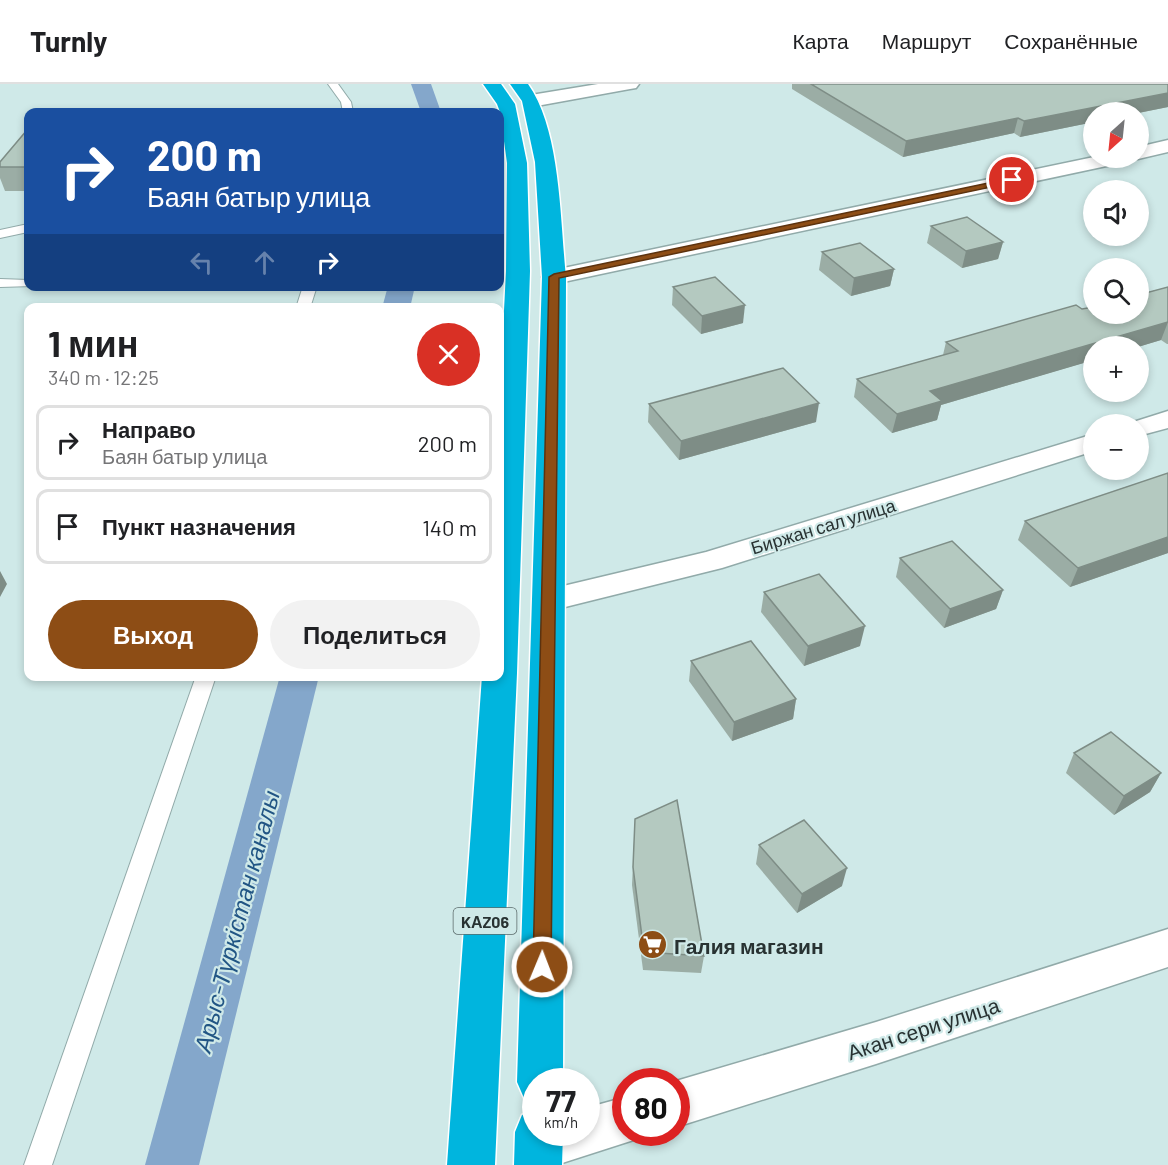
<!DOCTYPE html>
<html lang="ru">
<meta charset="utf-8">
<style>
body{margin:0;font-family:Barlow,sans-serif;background:#f2f2f2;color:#202124;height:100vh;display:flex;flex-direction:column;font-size:22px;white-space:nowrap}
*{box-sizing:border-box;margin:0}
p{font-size:20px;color:#757577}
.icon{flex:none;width:33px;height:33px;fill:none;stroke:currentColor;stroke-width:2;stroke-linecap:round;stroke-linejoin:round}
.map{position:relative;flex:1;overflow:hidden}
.drawer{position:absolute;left:24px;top:219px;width:480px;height:378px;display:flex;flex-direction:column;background:#fff;border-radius:12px;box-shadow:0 3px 9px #0003}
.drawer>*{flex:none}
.top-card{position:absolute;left:24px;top:24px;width:480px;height:183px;border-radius:12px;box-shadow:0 3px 9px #0003;background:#1a4fa0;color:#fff;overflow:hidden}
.needle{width:39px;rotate:207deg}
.tools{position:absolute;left:1083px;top:18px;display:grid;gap:12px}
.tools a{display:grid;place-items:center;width:66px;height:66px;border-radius:50%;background:#fff;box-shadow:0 3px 9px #0003;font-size:30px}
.speed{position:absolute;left:522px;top:984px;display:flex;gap:12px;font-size:30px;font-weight:700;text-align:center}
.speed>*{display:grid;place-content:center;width:78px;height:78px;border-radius:50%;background:#fff;box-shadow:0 3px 9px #0003;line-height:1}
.speed small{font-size:15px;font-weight:400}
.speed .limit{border:9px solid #d22;background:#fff;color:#111}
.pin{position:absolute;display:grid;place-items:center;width:51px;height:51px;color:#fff;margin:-26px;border:3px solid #fff;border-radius:50%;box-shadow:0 2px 6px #0007}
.me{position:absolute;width:66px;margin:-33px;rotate:1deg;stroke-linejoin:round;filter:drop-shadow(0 0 4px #0008)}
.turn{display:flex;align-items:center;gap:21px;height:126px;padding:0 24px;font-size:27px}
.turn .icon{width:78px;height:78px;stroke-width:2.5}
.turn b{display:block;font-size:42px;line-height:51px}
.lanes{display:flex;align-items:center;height:57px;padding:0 24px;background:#0003;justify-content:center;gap:30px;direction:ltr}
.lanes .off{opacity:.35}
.round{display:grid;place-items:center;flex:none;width:63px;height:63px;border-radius:32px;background:#f2f2f2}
.summary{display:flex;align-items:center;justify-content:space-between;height:102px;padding:0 24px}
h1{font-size:36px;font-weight:700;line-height:45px}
.cta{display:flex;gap:12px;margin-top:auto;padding:12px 24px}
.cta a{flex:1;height:69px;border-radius:36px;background:#8d4d15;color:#fff;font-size:24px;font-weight:700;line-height:69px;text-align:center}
.cta a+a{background:#f2f2f2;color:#202124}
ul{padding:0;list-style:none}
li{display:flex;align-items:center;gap:18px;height:75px;margin:0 12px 9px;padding:0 12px;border:3px solid #e0e0e0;border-radius:12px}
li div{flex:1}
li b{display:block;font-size:22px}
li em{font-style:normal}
header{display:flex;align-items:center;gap:36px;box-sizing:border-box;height:84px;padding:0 30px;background:#fff;border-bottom:2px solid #e0e0e0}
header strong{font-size:28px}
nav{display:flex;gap:33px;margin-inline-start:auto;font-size:21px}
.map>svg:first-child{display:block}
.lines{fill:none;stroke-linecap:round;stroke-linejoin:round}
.canal{fill:#84a7cb;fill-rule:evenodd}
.lane-casing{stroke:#91aaa9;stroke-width:2}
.street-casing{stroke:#91aaa9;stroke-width:3}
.highway-casing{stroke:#fff;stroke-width:3}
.lane{fill:#fff;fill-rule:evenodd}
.street{fill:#fff;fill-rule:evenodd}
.highway{fill:#00b5de;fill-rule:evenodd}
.wall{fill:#9bada5}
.shaded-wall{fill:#7e8d86}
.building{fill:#b4c9c0;stroke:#7e8d86;stroke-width:1.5}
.route{fill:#8d4d15;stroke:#5c320e;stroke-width:1.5}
.labels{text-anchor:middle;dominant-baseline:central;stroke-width:4.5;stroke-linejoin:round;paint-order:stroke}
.shield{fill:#cfe9e8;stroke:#5a6969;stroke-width:1.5}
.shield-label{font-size:16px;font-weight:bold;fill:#283232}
.street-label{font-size:18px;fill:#283232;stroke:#cfe9e8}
.near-poi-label{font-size:21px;font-weight:bold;fill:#283232;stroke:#cfe9e8;text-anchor:start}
.near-street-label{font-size:21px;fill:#283232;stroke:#cfe9e8}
.near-water-label{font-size:24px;font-style:italic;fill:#215584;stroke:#cfe9e8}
</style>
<header>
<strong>Turnly</strong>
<nav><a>Карта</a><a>Маршрут</a><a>Сохранённые</a></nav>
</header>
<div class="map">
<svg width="1168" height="1081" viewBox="0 0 1168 1081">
<rect width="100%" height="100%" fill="#cfe9e8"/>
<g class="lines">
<g class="canal">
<polygon points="411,0 431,0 441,28 421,28"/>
<polygon points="388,202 415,202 410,224 382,224"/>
<polygon points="280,592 319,592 199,1081 145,1081"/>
</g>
<defs>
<g id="lane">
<polygon points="328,0 338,0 351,18 353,28 343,28 341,18"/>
<polygon points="28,140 28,148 0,154 0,146"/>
<polygon points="0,195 28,196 28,202 33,202 0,203"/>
<polygon points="303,202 317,202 310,224 296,224"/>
<polygon points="196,592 216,592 52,1081 24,1081"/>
</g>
<g id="street">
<polygon points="598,0 639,0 636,4 630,5 531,23 524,21 522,17 524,13 531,11"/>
<polygon points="1168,56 1168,68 1138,75 1132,74 1138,74 1138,63"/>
<polygon points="1094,73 1126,74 1123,78 1116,80 554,200 546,198 542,193 546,188 554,186"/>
<polygon points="1168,327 1168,344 1138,352 1138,340 1127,340"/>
<polygon points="1094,350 1094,367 722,484 549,527 538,524 533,516 538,508 706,468"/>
<polygon points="1168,845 1168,883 876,980 676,1043 676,997 876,938"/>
<polygon points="626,1013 626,1048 644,1048 643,1053 556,1081 522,1080 515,1063 522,1046 536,1041 536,1048 586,1048 586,1024"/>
</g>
<g id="highway">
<polygon points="483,0 501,0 515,20 527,79 530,187 517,589 495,1081 447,1081 482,592 500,592 500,305 506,187 507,79 500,28 497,20"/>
<path d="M510,0H528C561,46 560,137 566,193L563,998H536V1019L524,1014L517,998L542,193L535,78L522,17Z"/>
<polygon points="536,1026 536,1048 563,1048 562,1081 514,1081 515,1048 522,1031"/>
</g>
</defs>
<use href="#lane" class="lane-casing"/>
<use href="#street" class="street-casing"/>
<use href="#highway" class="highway-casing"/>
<use href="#lane" class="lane"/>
<use href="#street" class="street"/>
<use href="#highway" class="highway"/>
</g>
<g class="wall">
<polygon points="792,0 1168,0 1168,23 1020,53 1014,49 903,73 792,5"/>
<polygon points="28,46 28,107 5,107 0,94 0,78"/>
<polygon points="931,142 1003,158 998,175 962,184 927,159"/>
<polygon points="822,168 894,185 890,202 851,212 819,186"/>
<polygon points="673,203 743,239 701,250 672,221"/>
<polygon points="1168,203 1168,260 1167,260 1161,256 941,321 937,336 892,349 854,313 857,295 943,271 946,258 1082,225"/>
<polygon points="649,320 816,338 679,376 648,338"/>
<polygon points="1168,389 1168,469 1070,503 1018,456 1025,437"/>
<polygon points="900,474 1003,506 996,525 944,544 896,493"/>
<polygon points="764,508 860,562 804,582 761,528"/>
<polygon points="691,577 796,615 793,635 732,657 689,597"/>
<polygon points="1074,669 1161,689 1150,708 1114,731 1066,689"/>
<polygon points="635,735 704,872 701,889 643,886 632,801"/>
<polygon points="759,761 842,802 797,829 756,780"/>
</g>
<g class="shaded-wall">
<polygon points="1168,9 1168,23 1138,29 1094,28 1094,38 1020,53 1024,37"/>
<polygon points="1018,34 1014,49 903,73 906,57"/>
<polygon points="1003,158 998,175 962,184 966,167"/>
<polygon points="894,185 890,202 851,212 854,194"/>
<polygon points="745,221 743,239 701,250 702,232"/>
<polygon points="1168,238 1161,256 1138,263 1094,262 1094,276 941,321 937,336 892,349 897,330 930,307"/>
<polygon points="819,319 816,338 679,376 681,357"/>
<polygon points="1168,453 1168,469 1070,503 1078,484"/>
<polygon points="0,487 7,500 0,513"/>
<polygon points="1003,506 996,525 944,544 950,525"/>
<polygon points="865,542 860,562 804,582 808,562"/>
<polygon points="796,615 793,635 732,657 734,638"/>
<polygon points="1161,689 1150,708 1114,731 1124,712"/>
<polygon points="847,784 842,802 797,829 802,810"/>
</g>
<g class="building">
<polygon points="811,0 1168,0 1168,9 1024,37 1018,34 906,57"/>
<polygon points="27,46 28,46 28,83 0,83 0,78"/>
<polygon points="967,133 1003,158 966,167 931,142"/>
<polygon points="860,159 894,185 854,194 822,168"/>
<polygon points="715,193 745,221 702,232 673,203"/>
<polygon points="1168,203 1168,238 930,307 942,317 897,330 857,295 958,267 946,258 1076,221 1082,225 1094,223 1094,230 1138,230 1138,211"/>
<polygon points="783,284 819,319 681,357 649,320"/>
<polygon points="1168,389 1168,453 1078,484 1025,437"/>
<polygon points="952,457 1003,506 950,525 900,474"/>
<polygon points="819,490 865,542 808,562 764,508"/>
<polygon points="751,557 796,615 734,638 691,577"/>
<polygon points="1111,648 1161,689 1124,712 1074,669"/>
<polygon points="677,716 704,872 644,868 633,783 635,735"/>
<polygon points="804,736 847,784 802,810 759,761"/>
</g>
<polygon class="route" points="1012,94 1015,95 1015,98 559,194 551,883 548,889 542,891 536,889 533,883 549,193 554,190"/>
<defs>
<symbol id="supermarket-disc" viewBox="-11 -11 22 22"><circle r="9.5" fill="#8d4d15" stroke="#cfe9e8"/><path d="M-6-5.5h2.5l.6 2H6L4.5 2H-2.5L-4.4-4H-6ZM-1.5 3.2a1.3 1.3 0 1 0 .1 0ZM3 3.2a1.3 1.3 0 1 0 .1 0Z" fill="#fff"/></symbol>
</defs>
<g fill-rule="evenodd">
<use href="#supermarket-disc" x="636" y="844" width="33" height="33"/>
</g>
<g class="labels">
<rect class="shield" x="453.5" y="824" width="63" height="26" rx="4.5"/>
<g class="shield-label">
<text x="485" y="837">KАZ06</text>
</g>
<g class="street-label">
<text transform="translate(823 442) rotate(-17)">Биржан сал улица</text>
</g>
<g class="near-poi-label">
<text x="674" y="861">Галия магазин</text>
</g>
<g class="near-street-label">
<text transform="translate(923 944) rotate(-18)">Акан сери улица</text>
</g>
<g class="near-water-label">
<text transform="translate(236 837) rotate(-75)">Арыс-Түркістан каналы</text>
</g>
</g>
</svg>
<div class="tools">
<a><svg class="needle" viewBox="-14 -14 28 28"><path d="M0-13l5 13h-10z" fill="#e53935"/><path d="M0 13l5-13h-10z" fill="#757577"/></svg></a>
<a><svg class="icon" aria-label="sound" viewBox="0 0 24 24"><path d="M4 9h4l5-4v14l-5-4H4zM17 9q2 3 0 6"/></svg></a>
<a><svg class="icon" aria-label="search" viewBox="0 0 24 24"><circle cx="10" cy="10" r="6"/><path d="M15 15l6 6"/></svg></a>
<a>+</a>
<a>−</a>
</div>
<div class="speed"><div>77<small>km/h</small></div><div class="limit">80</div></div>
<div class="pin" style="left:1012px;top:96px;background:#d93025"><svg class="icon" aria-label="arrive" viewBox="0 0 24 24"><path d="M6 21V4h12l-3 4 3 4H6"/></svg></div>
<svg class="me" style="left:542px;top:883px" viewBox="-20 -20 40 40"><circle r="17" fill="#8d4d15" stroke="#fff" stroke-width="3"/><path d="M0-11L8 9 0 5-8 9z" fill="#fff"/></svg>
<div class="top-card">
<div class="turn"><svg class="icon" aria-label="right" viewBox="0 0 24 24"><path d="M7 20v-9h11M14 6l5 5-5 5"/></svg><div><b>200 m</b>Баян батыр улица</div></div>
<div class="lanes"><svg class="icon off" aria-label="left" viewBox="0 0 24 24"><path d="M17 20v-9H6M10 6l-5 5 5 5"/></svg><svg class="icon off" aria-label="ahead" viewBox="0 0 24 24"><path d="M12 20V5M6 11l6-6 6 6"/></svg><svg class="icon" aria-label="right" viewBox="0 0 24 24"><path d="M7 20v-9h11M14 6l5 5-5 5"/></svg></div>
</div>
<section class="drawer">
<div class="summary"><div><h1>1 мин</h1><p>340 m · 12:25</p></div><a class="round" style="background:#d93025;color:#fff"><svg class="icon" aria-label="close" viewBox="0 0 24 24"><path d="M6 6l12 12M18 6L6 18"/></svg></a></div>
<ul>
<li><svg class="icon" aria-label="right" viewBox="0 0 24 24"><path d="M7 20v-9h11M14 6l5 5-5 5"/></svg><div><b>Направо</b><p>Баян батыр улица</p></div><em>200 m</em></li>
<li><svg class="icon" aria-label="arrive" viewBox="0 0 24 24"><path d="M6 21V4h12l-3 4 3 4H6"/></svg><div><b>Пункт назначения</b></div><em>140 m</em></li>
</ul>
<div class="cta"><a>Выход</a><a>Поделиться</a></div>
</section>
</div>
